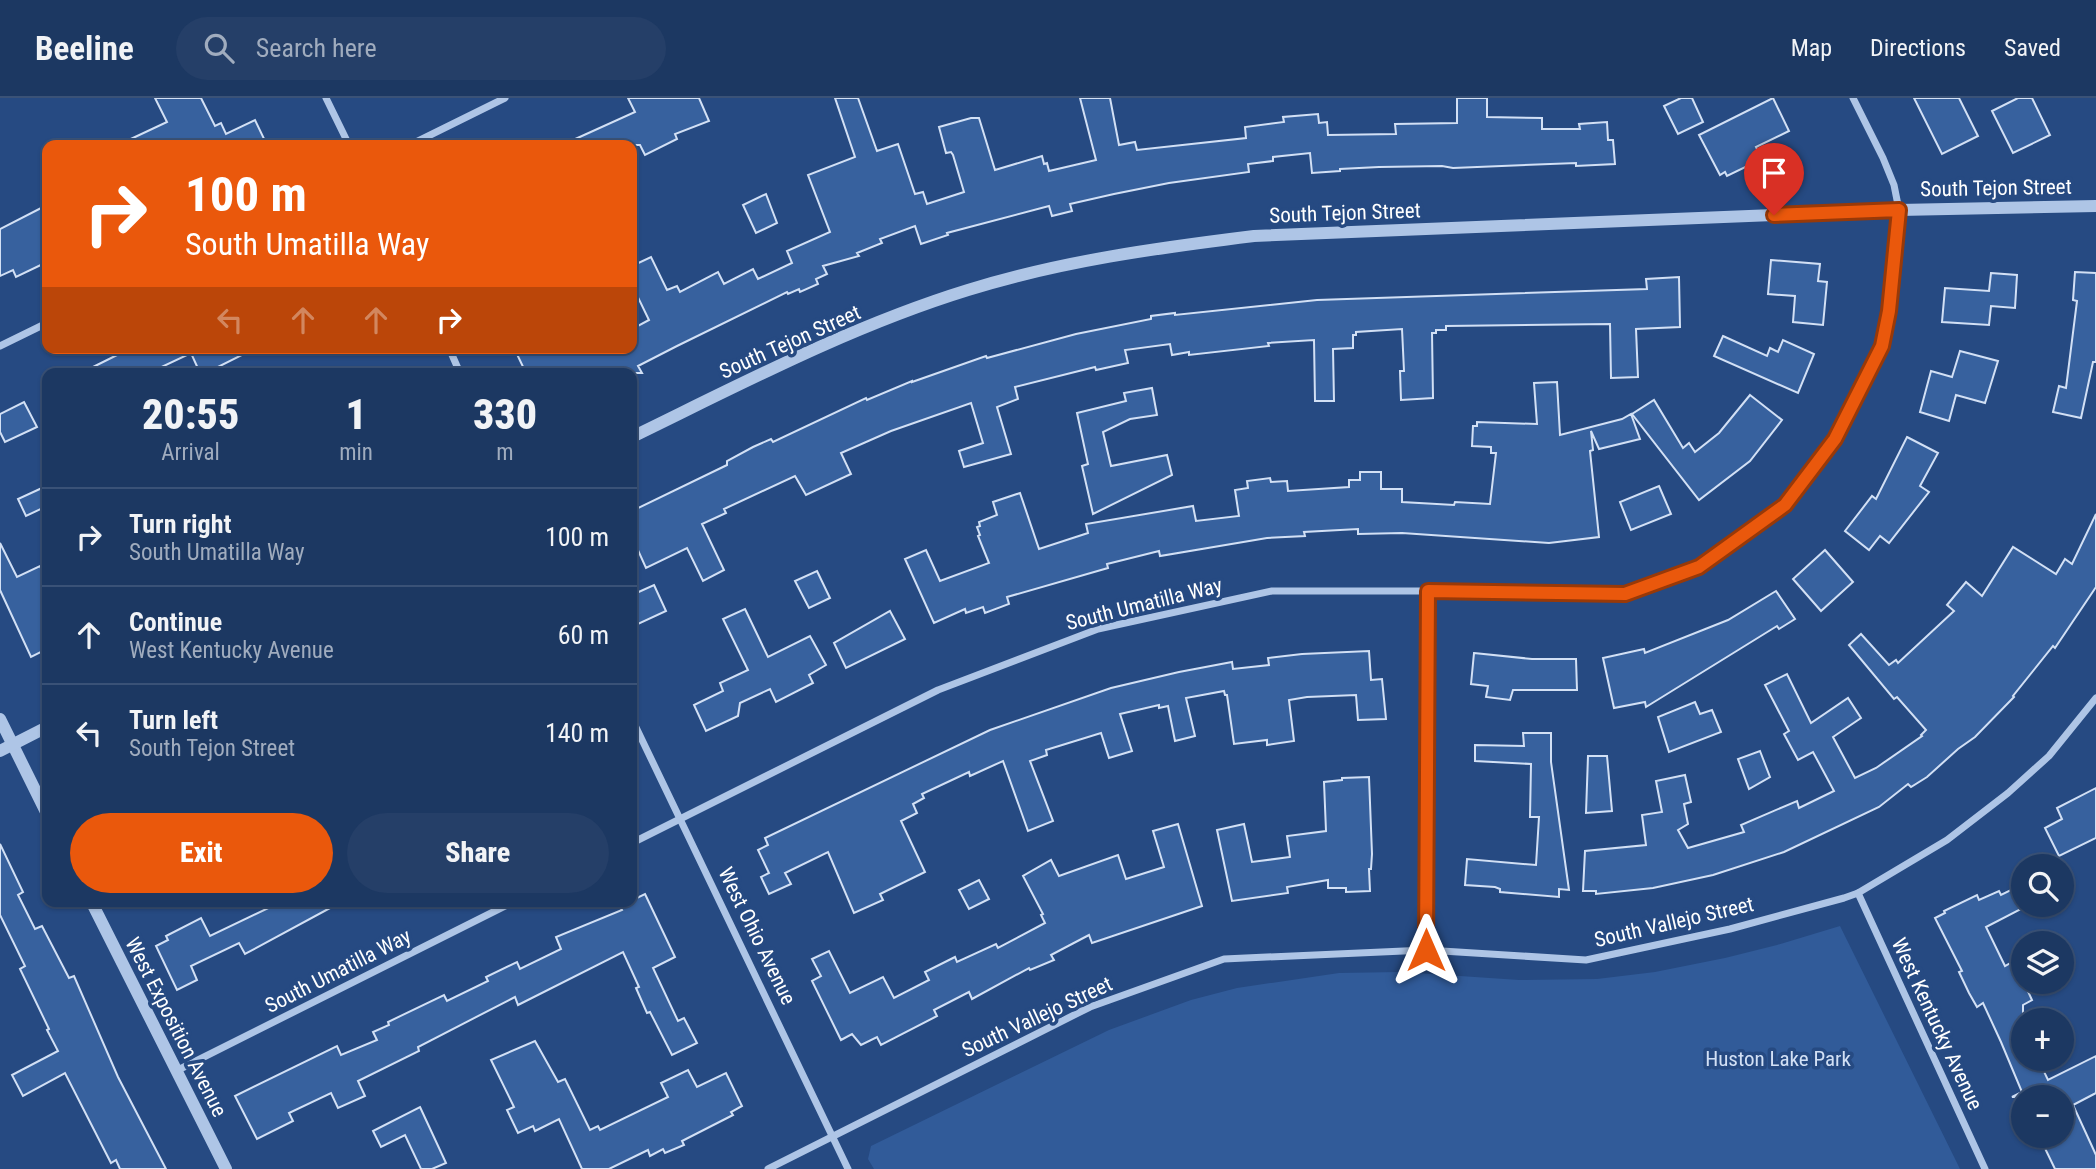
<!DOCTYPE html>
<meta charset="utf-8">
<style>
body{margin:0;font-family:"Roboto Condensed",sans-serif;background:#253f68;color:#f1f3f6;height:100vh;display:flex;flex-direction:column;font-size:26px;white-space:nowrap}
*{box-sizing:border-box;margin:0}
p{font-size:23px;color:#a0acbe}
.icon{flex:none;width:38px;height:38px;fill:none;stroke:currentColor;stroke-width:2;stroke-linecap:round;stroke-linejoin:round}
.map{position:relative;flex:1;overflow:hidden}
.details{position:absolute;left:42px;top:270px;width:595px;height:539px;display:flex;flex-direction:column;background:#1c3862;border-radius:14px;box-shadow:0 2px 5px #0004,0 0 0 2px #3a5277}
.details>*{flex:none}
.top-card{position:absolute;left:42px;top:42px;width:595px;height:214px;border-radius:14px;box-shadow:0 2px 5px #0004,0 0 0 2px #3a5277;background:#ea580c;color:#fff;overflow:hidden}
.buttons{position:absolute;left:2011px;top:756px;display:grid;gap:14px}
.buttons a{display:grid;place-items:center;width:63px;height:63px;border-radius:50%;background:#1c3862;box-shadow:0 2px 5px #0004,0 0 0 2px #3a5277;font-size:35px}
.pin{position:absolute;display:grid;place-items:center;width:60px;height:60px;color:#fff;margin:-72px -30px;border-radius:50% 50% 50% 0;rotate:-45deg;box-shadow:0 0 7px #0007}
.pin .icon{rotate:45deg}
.me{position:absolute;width:77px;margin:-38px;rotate:0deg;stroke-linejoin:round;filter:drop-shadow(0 0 5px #0008)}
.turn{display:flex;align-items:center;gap:24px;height:147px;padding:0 28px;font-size:32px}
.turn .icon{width:91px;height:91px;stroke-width:2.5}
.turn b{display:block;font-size:49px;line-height:60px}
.lanes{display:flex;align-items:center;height:66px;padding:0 28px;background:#0003;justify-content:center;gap:35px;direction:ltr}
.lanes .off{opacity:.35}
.eta{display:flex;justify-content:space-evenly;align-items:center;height:119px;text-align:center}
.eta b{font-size:42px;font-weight:800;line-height:49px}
.button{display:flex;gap:14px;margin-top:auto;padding:14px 28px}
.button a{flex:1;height:80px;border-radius:42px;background:#ea580c;color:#fff;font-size:28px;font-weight:800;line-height:80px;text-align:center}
.button a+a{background:#253f68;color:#f1f3f6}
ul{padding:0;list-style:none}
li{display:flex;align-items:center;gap:21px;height:98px;padding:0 28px;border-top:2px solid #3a5277}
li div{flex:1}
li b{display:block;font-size:26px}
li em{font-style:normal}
header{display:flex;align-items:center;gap:42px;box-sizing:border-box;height:98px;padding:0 35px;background:#1c3862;border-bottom:2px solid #3a5277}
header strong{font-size:33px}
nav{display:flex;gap:38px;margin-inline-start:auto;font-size:24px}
.search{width:490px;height:63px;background:#253f68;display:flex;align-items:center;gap:18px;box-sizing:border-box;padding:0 24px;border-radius:38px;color:#a0acbe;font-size:26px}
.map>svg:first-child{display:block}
.green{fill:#315b99}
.building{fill:#37619e;stroke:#d2e0f5;stroke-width:2}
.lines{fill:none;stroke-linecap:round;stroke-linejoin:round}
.minor{stroke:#aec5e6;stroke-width:7}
.tertiary{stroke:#aec5e6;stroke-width:12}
.route-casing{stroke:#983908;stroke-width:18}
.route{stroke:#ea580c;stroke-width:12}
.labels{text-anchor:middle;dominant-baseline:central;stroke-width:7;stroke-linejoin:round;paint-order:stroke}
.street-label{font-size:21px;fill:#fff;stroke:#264a82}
.park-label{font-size:21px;fill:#d2e0f5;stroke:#264a82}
</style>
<header>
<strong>Beeline</strong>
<div class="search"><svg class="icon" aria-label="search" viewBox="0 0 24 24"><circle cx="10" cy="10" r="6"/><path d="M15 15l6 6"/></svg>Search here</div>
<nav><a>Map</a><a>Directions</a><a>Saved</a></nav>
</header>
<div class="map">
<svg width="2096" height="1071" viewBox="0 0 2096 1071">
<rect width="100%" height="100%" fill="#264a82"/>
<polygon class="green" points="1840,828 1960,1071 874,1071 868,1061 871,1048 1109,932 1191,902 1237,890 1339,875 1401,874 1519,882 1597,881 1655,874 1725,860 1777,847"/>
<g class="building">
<polygon points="155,0 201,0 215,28 221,25 226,36 255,22 267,47 118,47 167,24"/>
<polygon points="628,0 699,0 709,23 675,36 677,41 645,57 640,47 562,47 635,14"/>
<polygon points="835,0 858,0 877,53 898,46 915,96 923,94 927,106 964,94 953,57 951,54 946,55 939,29 971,20 979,20 995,72 1042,58 1044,66 1047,65 1049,73 1096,62 1080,0 1110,0 1119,47 1135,44 1137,52 1246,40 1245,29 1284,24 1283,19 1318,16 1319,25 1327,24 1328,37 1396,36 1395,26 1457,25 1457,0 1487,0 1487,19 1542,20 1542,31 1580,31 1579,26 1607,24 1608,42 1613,42 1615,66 1576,68 1576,65 1453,70 1442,68 1379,69 1340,71 1340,73 1312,75 1310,55 1273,59 1273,63 1248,66 1249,74 1169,85 1114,96 1070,106 1072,113 1052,118 1049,108 947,135 948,137 921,146 915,128 880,141 882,145 857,155 859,158 823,168 827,176 816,181 818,186 800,194 799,191 788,196 787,194 677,248 638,268 642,275 526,275 514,250 632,250 632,231 649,222 632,187 632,168 651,159 667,192 677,188 680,194 718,174 724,186 753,171 758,181 792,165 787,153 830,134 808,77 855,59"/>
<polygon points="1681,0 1692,0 1703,24 1678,36 1664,8"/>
<polygon points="1773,0 1789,33 1756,49 1762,61 1727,78 1725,74 1720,77 1699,37"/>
<polygon points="1914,0 1959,0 1978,38 1942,56"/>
<polygon points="2018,0 2032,0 2050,37 2013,55 1992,13"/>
<polygon points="766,96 777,125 756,135 743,107"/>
<polygon points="47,107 47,164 16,179 13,172 0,178 0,131"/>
<polygon points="1771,162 1820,166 1818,183 1827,184 1823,227 1793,224 1795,198 1768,196"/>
<polygon points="2075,174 2096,175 2096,264 2093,264 2081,320 2053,314 2059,288 2066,290 2077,203 2073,202"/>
<polygon points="1991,175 2017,177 2015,210 1991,208 1989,227 1942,224 1945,190 1989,193"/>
<polygon points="1679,179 1680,229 1636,231 1638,279 1611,280 1610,226 1446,228 1446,232 1436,232 1436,235 1432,235 1433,300 1401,302 1400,273 1404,273 1402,231 1356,234 1356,237 1353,237 1353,250 1333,251 1334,303 1315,303 1314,242 1268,245 1269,248 1189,257 1189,254 1172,257 1170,246 1125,252 1128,265 1096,272 1095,269 1015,289 1018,301 997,309 1011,356 964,369 959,353 983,345 971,305 891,333 841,355 851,376 806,397 795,378 724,411 726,415 702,426 724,472 703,483 687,450 646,470 632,439 632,413 727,367 727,363 753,349 771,341 773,344 866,300 867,302 912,283 912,284 986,258 987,260 1076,236 1151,221 1151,218 1175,215 1175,217 1317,202 1647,191 1646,181"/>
<polygon points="1723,238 1767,258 1770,250 1778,254 1783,242 1814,256 1798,295 1714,258"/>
<polygon points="131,250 256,250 206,275 200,275 191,255 149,275 81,275"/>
<polygon points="1960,253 1998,263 1985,305 1956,297 1949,323 1920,314 1931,273 1952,279"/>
<polygon points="1557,284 1560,337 1622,321 1631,316 1640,341 1599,351 1591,333 1593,352 1590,353 1599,439 1549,445 1402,435 1358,436 1358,431 1304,434 1305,438 1267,440 1160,458 1159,453 1107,466 1108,470 1007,499 1009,506 985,515 983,509 966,515 965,511 934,525 905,461 926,452 940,483 989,465 978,438 980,437 977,429 980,428 979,424 997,417 993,404 1020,395 1039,451 1088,435 1086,426 1193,408 1196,423 1239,418 1235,392 1248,390 1247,383 1270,380 1271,384 1287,383 1288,393 1349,389 1349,382 1360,382 1360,374 1381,374 1381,391 1402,391 1402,404 1454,407 1455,404 1490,406 1496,355 1491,355 1491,349 1472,348 1473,328 1477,328 1477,324 1537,326 1534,285"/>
<polygon points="1152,290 1157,317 1130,321 1103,334 1111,368 1167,357 1172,377 1093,416 1082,368 1088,366 1077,315 1126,303 1124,295"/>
<polygon points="1750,297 1782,322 1750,363 1699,402 1632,316 1654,302 1683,350 1689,345 1695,354 1719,335"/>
<polygon points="24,304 37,329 5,344 0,334 0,316"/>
<polygon points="1907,339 1938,355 1920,388 1929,394 1889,445 1880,438 1869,452 1845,433 1872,398 1876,401"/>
<polygon points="1659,388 1671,416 1631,432 1620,404"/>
<polygon points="42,390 47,408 26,418 18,401"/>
<polygon points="2096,416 2096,489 2055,550 2053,548 2013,598 2014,599 1975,639 1958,651 1927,679 1911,689 1908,686 1879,709 1784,754 1713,777 1653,790 1596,796 1596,793 1583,793 1585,753 1646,747 1642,717 1662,714 1656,683 1685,677 1691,704 1684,706 1688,726 1678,732 1688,750 1744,734 1741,727 1797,703 1799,710 1834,693 1813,654 1798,662 1784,636 1789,633 1765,587 1787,576 1811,625 1848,600 1861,620 1833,639 1855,680 1876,670 1922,638 1921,637 1926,632 1897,599 1894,601 1849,547 1861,536 1889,567 1896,562 1898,565 1954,513 1947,507 1966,484 1982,498 2013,449 2056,476 2065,461 2072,466"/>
<polygon points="0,445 17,479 40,468 47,484 47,551 31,559 0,492"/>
<polygon points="1825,452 1853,484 1821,513 1793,481"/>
<polygon points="817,473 830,500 809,510 795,483"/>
<polygon points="654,487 666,513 638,526 632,513 632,497"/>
<polygon points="1776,493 1795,521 1779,531 1777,528 1646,609 1645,604 1614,610 1603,560 1644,551 1645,555 1728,522"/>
<polygon points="745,511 768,559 810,538 826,567 809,577 813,585 776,604 770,591 740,605 738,618 706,633 694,607 723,593 720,585 748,572 723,521"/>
<polygon points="890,513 905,541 846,570 834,545"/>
<polygon points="1369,553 1371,582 1382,581 1386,621 1358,622 1356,597 1307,599 1289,602 1294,643 1267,647 1267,642 1234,646 1227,597 1225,597 1224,593 1186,600 1195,638 1175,643 1168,608 1159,610 1159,607 1120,616 1132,653 1109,660 1101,635 1046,652 1047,657 1030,663 1053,723 1028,733 1003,663 970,678 969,674 922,696 924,700 913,706 917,715 901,723 925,774 880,796 883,802 854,815 828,754 785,775 791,786 769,796 761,779 769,775 758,752 768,747 765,740 990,632 1111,590 1179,574 1232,564 1233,571 1269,567 1268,560 1302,556"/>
<polygon points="1474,555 1532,561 1576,561 1577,592 1513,592 1510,602 1486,599 1488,588 1471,586"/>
<polygon points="1695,604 1700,616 1712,612 1721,634 1669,654 1658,619"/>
<polygon points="1523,635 1551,635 1551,664 1569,792 1559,791 1559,799 1500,794 1500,791 1495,789 1465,787 1467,761 1536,767 1539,719 1530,719 1531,666 1475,663 1475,647 1524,648"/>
<polygon points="1760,653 1770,679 1749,691 1738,661"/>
<polygon points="1588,658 1607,658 1612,713 1586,715"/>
<polygon points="1369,679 1372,756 1371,771 1369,771 1370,793 1346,794 1346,790 1328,790 1328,782 1287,789 1288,795 1232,803 1217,732 1244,726 1252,764 1290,759 1287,738 1326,733 1324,684 1342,682 1342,680"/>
<polygon points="2096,690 2096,740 2059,758 2045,730 2062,721 2057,710"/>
<polygon points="1178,726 1202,808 1092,845 1089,837 1051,857 1054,862 1030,872 1029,870 972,901 969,894 934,912 937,918 881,947 877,939 861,947 852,936 841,942 812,883 821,878 812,861 829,853 850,895 883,879 894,900 929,882 925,874 955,859 957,864 996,846 998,850 1045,825 1041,817 1043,816 1023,778 1051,762 1059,778 1118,757 1126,781 1164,769 1153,733"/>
<polygon points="0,746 23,794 18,797 35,831 42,828 69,880 74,878 118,979 166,1071 120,1071 116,1062 111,1065 65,975 23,998 12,977 58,953 47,932 49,931 20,871 25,868 0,817"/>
<polygon points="979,782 989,801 969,811 959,792"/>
<polygon points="2023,786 2023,810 1986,829 2005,868 2014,863 2032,902 2023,907 2023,961 2038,961 2048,982 2096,958 2096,995 2073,1007 2096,1057 2096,1071 2055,1071 2039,1038 2062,1038 2062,999 2012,999 2022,994 2001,944 1983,905 1977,909 1969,895 1959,874 1962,873 1935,820 1945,815 1944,813 1977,797 1979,802 1999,793 2001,797"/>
<polygon points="645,796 675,859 653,870 678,923 684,920 697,945 672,957 650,914 647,915 636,890 639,889 623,854 518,907 515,899 418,949 419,953 358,983 365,998 338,1010 331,995 289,1015 293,1023 257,1041 235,998 337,948 341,957 377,942 373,934 389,927 388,924 444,897 447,903 488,883 486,879 517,864 520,871 561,851 556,839 622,812 620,808"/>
<polygon points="283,803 343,803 245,856 239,845 191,868 197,882 177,892 156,848 168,842 166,838 201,820 210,838"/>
<polygon points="535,943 558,984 565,981 590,1032 598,1028 600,1032 668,999 661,985 688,972 697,989 726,975 742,1008 731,1014 733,1017 682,1043 684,1047 665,1055 663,1051 650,1058 648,1052 609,1071 582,1071 559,1021 535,1033 533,1028 518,1035 507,1012 514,1009 491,962"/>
<polygon points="420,1009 446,1065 432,1071 421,1071 405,1037 381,1049 373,1033"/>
</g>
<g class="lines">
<g class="minor">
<polyline points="326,0 349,47"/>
<polyline points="410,47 505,0"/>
<polyline points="0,248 47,225"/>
<polyline points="449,250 460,275"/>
<polyline points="632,621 848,1071"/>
<polyline points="632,745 938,592 1098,531 1272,493 1428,493 1625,496 1699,469 1785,407 1835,341 1882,249 1889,213 1899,112 1894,87 1883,60 1853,0"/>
<polyline points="1858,795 1985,1071"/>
<polyline points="1426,852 1428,493"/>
<polyline points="176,973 515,803"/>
<polyline points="768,1071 1090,909 1224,861 1426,852 1586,862 1730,831 1844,800 1858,795 1947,742 2008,695 2049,658 2096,600"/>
</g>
<g class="tertiary">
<path d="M632,339C741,286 851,228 968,192C1061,163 1157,150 1254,138L1899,112L2096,108"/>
<polyline points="0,621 47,716"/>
<polyline points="0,653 47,629"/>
<polyline points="91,803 226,1071"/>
</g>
</g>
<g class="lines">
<defs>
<polyline id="route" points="1426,852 1428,493 1625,496 1699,469 1785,407 1835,341 1882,248 1889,213 1899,112 1774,117"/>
</defs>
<use href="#route" class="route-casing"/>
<use href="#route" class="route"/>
</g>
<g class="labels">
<g class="street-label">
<text transform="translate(1996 90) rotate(-1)">South Tejon Street</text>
<text transform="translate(1345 115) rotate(-2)">South Tejon Street</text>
<text transform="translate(790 244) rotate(-24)">South Tejon Street</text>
<text transform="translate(1144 506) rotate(-14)">South Umatilla Way</text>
<text transform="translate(1674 824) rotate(-13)">South Vallejo Street</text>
<text transform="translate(757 838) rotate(64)">West Ohio Avenue</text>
<text transform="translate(338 873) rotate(-27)">South Umatilla Way</text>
<text transform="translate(1037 919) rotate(-25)">South Vallejo Street</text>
<text transform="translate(1937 926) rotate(65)">West Kentucky Avenue</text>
<text transform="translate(176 929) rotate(63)">West Exposition Avenue</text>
</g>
<g class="park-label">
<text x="1778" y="961">Huston Lake Park</text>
</g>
</g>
</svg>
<div class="buttons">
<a><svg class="icon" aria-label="search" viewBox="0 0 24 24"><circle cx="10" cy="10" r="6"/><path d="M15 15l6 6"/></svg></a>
<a><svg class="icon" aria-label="layers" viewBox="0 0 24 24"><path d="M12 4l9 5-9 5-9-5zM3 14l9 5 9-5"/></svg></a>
<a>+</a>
<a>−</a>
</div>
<div class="pin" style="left:1774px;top:117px;background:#d93025"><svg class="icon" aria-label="arrive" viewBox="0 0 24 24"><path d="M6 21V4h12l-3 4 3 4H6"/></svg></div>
<svg class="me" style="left:1426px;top:852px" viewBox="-20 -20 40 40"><path d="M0-17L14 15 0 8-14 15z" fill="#ea580c" stroke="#fff" stroke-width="4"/></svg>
<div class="top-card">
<div class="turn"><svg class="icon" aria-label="right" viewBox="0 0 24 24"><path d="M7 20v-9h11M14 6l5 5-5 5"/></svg><div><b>100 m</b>South Umatilla Way</div></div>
<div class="lanes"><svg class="icon off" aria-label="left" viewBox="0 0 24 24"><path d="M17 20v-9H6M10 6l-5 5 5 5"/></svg><svg class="icon off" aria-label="ahead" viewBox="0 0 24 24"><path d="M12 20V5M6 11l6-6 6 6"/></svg><svg class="icon off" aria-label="ahead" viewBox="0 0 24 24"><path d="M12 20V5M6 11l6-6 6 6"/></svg><svg class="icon" aria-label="right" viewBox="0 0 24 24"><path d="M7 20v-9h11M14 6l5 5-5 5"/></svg></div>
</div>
<section class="details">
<div class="eta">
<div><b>20:55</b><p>Arrival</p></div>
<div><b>1</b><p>min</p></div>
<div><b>330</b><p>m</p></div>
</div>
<ul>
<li><svg class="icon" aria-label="right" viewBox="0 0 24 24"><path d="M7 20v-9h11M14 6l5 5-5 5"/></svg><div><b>Turn right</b><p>South Umatilla Way</p></div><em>100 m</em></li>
<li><svg class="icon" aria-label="ahead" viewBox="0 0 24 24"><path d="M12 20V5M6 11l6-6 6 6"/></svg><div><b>Continue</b><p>West Kentucky Avenue</p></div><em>60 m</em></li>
<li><svg class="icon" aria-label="left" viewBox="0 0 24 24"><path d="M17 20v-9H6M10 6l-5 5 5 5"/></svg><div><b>Turn left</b><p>South Tejon Street</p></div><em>140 m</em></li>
</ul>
<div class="button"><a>Exit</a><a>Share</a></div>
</section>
</div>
